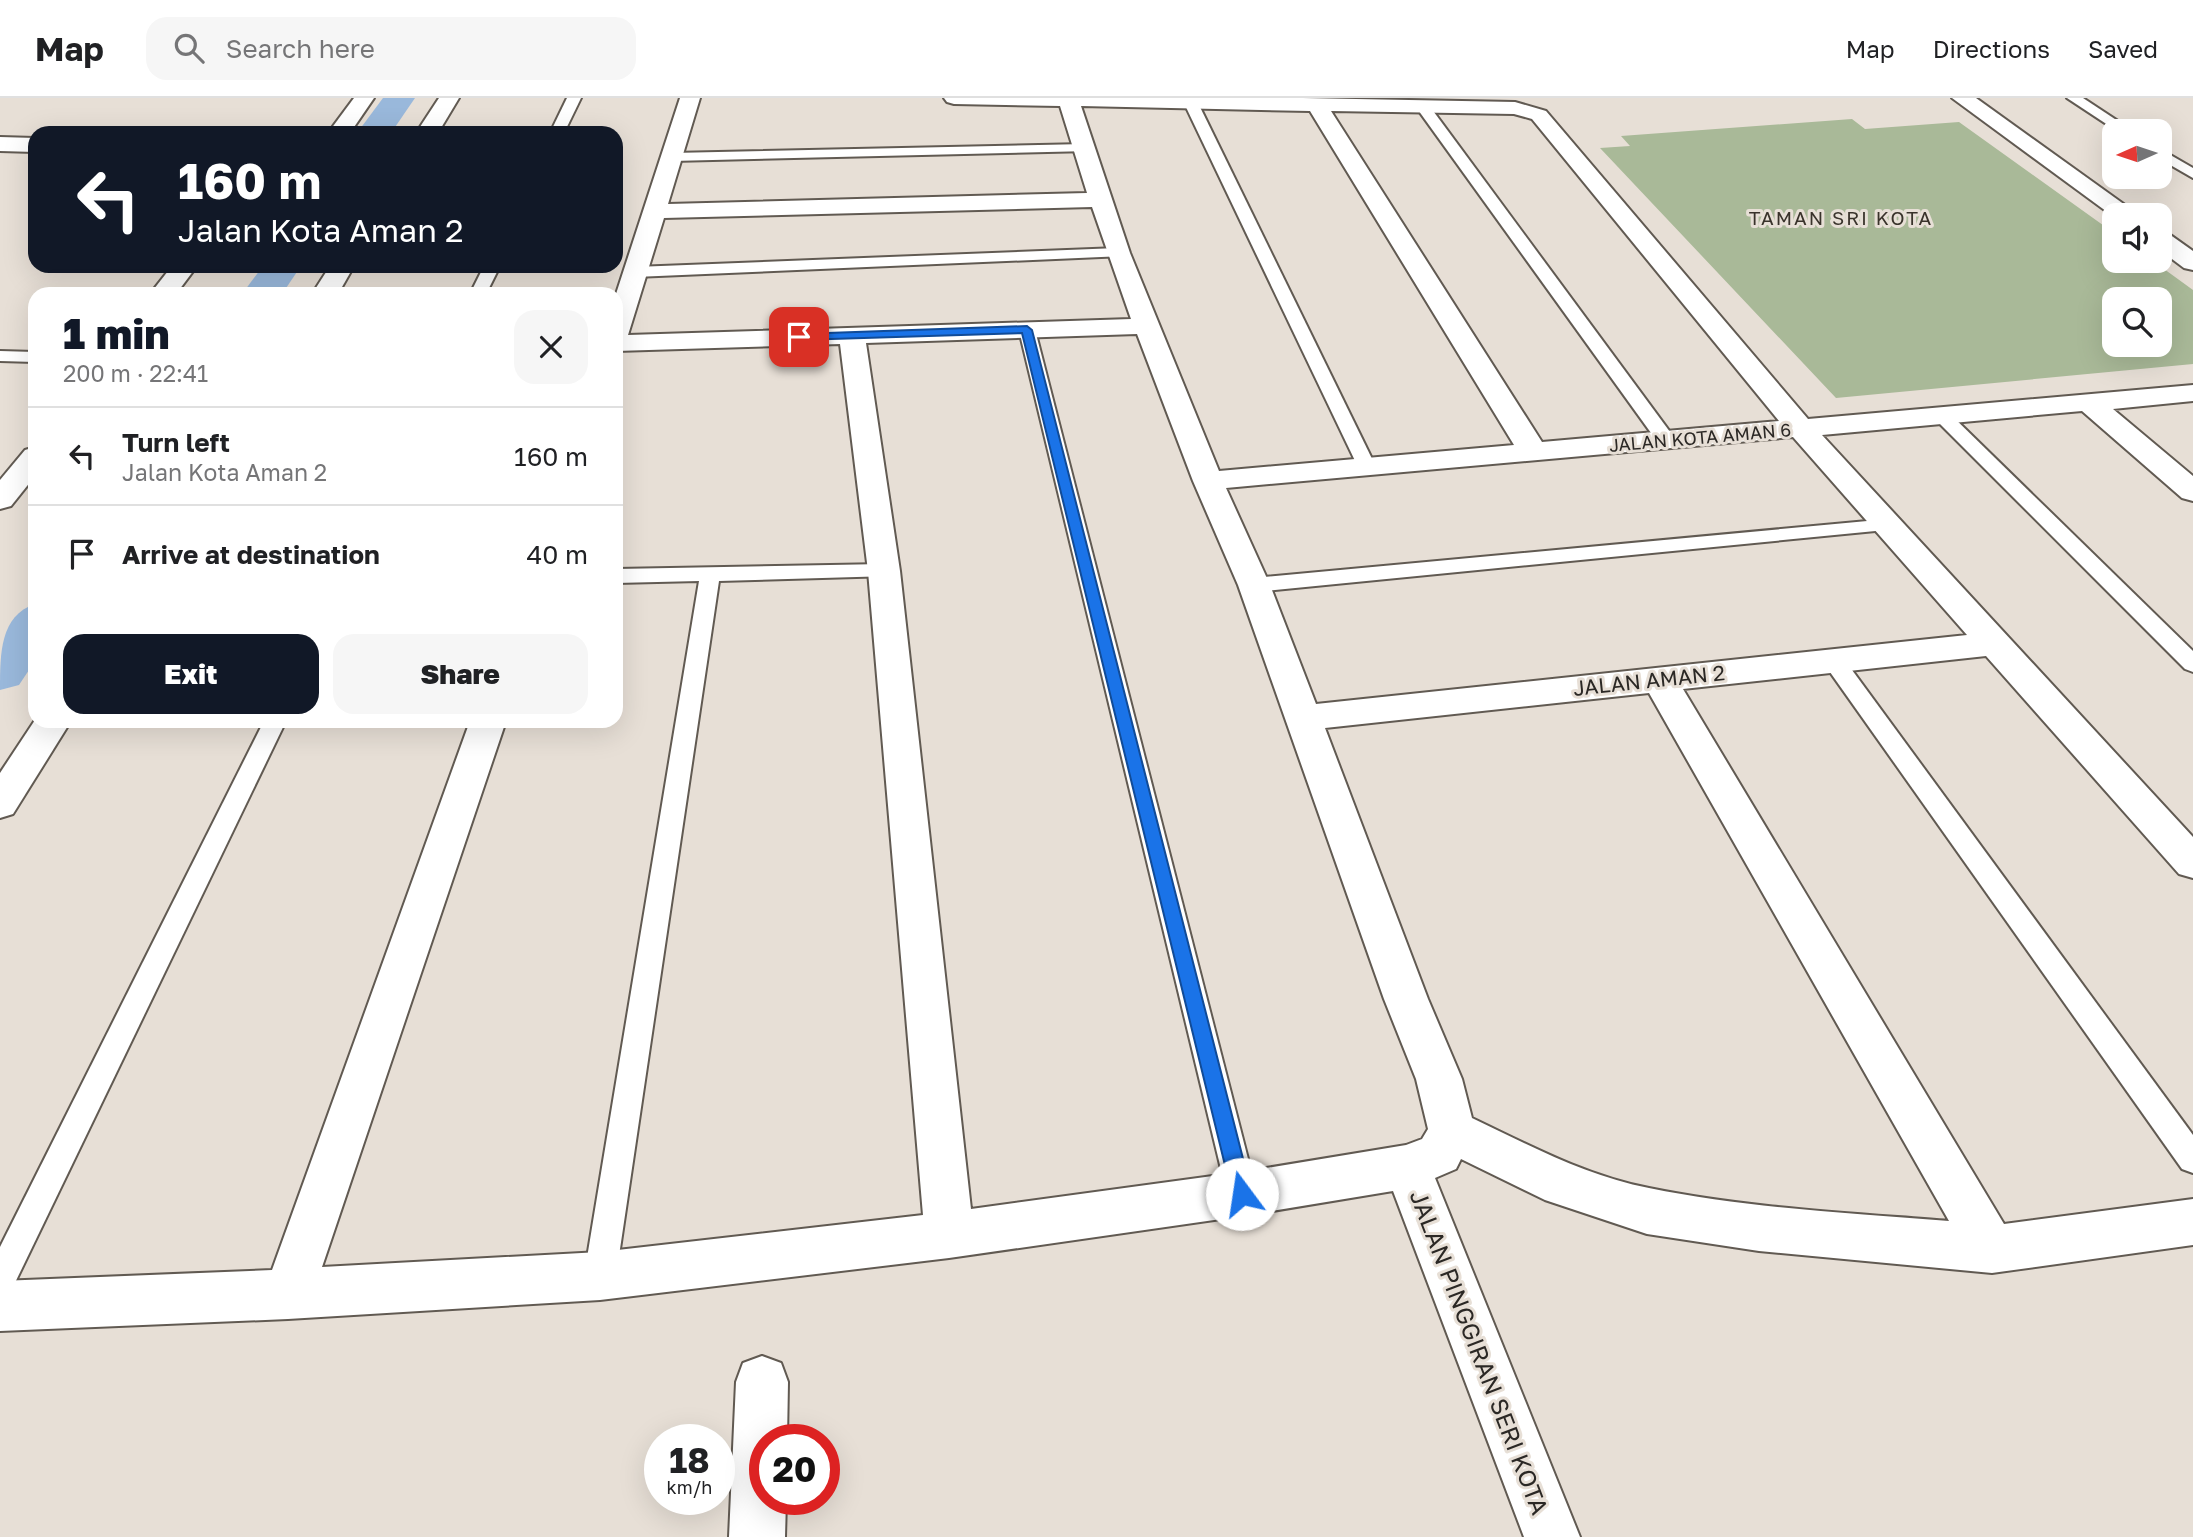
<!DOCTYPE html>
<meta charset="utf-8">
<style>
body{margin:0;font-family:"Golos Text",sans-serif;background:#f6f6f6;color:#202124;height:100vh;display:flex;flex-direction:column;font-size:26px;white-space:nowrap}
*{box-sizing:border-box;margin:0}
p{font-size:23px;color:#757577}
.icon{flex:none;width:38px;height:38px;fill:none;stroke:currentColor;stroke-width:2;stroke-linecap:round;stroke-linejoin:round}
.map{position:relative;flex:1;overflow:hidden}
.details{position:absolute;left:28px;top:189px;width:595px;height:441px;display:flex;flex-direction:column;background:#fff;border-radius:21px;box-shadow:0 7px 28px #0002}
.details>*{flex:none}
.hud{position:absolute;left:28px;top:28px;width:595px;height:147px;border-radius:21px;box-shadow:0 7px 28px #0002;background:#111827;color:#fff;overflow:hidden}
.needle{width:46px;rotate:267deg}
.fabs{position:absolute;left:2102px;top:21px;display:grid;gap:14px}
.fabs a{display:grid;place-items:center;width:70px;height:70px;border-radius:14px;background:#fff;box-shadow:0 7px 28px #0002;font-size:35px}
.speed{position:absolute;left:644px;top:1326px;display:flex;gap:14px;font-size:35px;font-weight:700;text-align:center}
.speed>*{display:grid;place-content:center;width:91px;height:91px;border-radius:50%;background:#fff;box-shadow:0 7px 28px #0002;line-height:1}
.speed small{font-size:18px;font-weight:400}
.speed .limit{border:10px solid #d22;background:#fff;color:#111}
.pin{position:absolute;display:grid;place-items:center;width:60px;height:60px;color:#fff;margin:-30px;border-radius:14px;box-shadow:0 4px 10px #0006}
.me{position:absolute;width:77px;margin:-38px;rotate:346deg;stroke-linejoin:round;filter:drop-shadow(0 0 5px #0008)}
.turn{display:flex;align-items:center;gap:24px;height:147px;padding:0 35px;font-size:32px}
.turn .icon{width:91px;height:91px;stroke-width:2.5}
.turn b{display:block;font-size:49px;line-height:60px}
.round{display:grid;place-items:center;flex:none;width:74px;height:74px;border-radius:21px;background:#f6f6f6}
.summary{display:flex;align-items:center;justify-content:space-between;height:119px;padding:0 35px}
h1{font-size:42px;font-weight:800;line-height:52px;color:#111827}
.primary-button{display:flex;gap:14px;margin-top:auto;padding:14px 35px}
.primary-button a{flex:1;height:80px;border-radius:21px;background:#111827;color:#fff;font-size:28px;font-weight:800;line-height:80px;text-align:center}
.primary-button a+a{background:#f6f6f6;color:#202124}
ul{padding:0;list-style:none}
li{display:flex;align-items:center;gap:21px;height:98px;padding:0 35px;border-top:2px solid #e0e0e0}
li div{flex:1}
li b{display:block;font-size:26px}
li em{font-style:normal}
header{display:flex;align-items:center;gap:42px;box-sizing:border-box;height:98px;padding:0 35px;background:#fff;border-bottom:2px solid #e0e0e0}
header strong{font-size:33px}
nav{display:flex;gap:38px;margin-inline-start:auto;font-size:24px}
.search{width:490px;height:63px;background:#f6f6f6;display:flex;align-items:center;gap:18px;box-sizing:border-box;padding:0 24px;border-radius:21px;color:#757577;font-size:26px}
.map>svg:first-child{display:block}
.green{fill:#a9b998;fill-rule:evenodd}
.lines{fill:none;stroke-linecap:round;stroke-linejoin:round}
.canal{fill:#99b8db;fill-rule:evenodd}
.lane-casing{stroke:#615a52;stroke-width:4}
.street-casing{stroke:#615a52;stroke-width:4}
.lane{fill:#fff;fill-rule:evenodd}
.street{fill:#fff;fill-rule:evenodd}
.route{fill:#1a73e8;stroke:#114b97;stroke-width:2}
.labels{text-anchor:middle;dominant-baseline:central;stroke-width:6;stroke-linejoin:round;paint-order:stroke}
.far-street-label{font-size:18px;fill:#2b2825;stroke:#e7dfd6}
.far-neighbourhood-label{font-size:19px;letter-spacing:2px;fill:#39332b;stroke:#e7dfd6}
.street-label{font-size:21px;fill:#2b2825;stroke:#e7dfd6}
.near-street-label{font-size:24px;fill:#2b2825;stroke:#e7dfd6}
</style>
<header>
<strong>Map</strong>
<div class="search"><svg class="icon" aria-label="search" viewBox="0 0 24 24"><circle cx="10" cy="10" r="6"/><path d="M15 15l6 6"/></svg>Search here</div>
<nav><a>Map</a><a>Directions</a><a>Saved</a></nav>
</header>
<div class="map">
<svg width="2193" height="1439" viewBox="0 0 2193 1439">
<rect width="100%" height="100%" fill="#e7dfd6"/>
<path class="green" d="M1852,21L1865,31L1959,24L2114,135V163H2153L2193,192V266L1836,300L1600,50L1630,48L1621,38ZM2114,201H2160V247H2114Z"/>
<g class="lines">
<g class="canal">
<polygon points="383,0 415,0 391,35 357,35"/>
<polygon points="263,168 301,168 282,196 242,196"/>
<path d="M35,506V563L19,587L0,592C0,555 0,518 35,506Z"/>
</g>
<defs>
<g id="lane">
<polygon points="567,0 581,0 564,35 550,35"/>
<polygon points="2067,0 2083,0 2133,33 2117,33"/>
<polygon points="1191,1 1198,5 1376,369 1374,373 1367,375 1358,369 1184,5"/>
<polygon points="1423,5 1428,6 1673,338 1675,342 1673,346 1659,346 1416,9"/>
<polygon points="1085,46 1090,47 1090,53 672,63 665,59 672,55"/>
<polygon points="2160,51 2193,70 2193,80 2160,61"/>
<polygon points="1118,150 1124,152 1126,155 1124,158 635,179 627,174 635,169"/>
<polygon points="484,168 500,168 486,196 470,196"/>
<polygon points="1027,227 1035,232 1257,1096 1253,1106 1242,1110 1231,1106 1227,1096 1019,232"/>
<polygon points="0,253 35,254 35,264 0,263"/>
<polygon points="1941,312 1947,313 2193,553 2193,574 2185,571 1935,321 1932,317 1935,313"/>
<polygon points="1889,421 1896,423 1899,427 1896,431 1254,494 1247,492 1244,487 1247,482 1254,480"/>
<polygon points="884,466 891,468 894,473 891,478 719,483 616,1178 611,1189 600,1194 589,1189 584,1178 699,483 616,485 616,471"/>
<polygon points="1833,555 1841,557 2193,1037 2193,1075 2182,1071 1825,567 1822,562 1825,557"/>
<polygon points="264,623 286,623 11,1193 0,1198 0,1149"/>
</g>
<g id="street">
<polygon points="354,0 374,0 350,35 328,35"/>
<polygon points="439,0 459,0 438,35 416,35"/>
<path d="M680,0H700L668,106L1087,95L1060,8L954,6L947,4L944,0H1303L1515,4L1546,13L1808,321L2193,287V303L2113,311L2193,378V403L2182,400L2082,313L1822,337L2193,739V780L2179,776L1986,558L1683,591L2004,1126L2193,1101V1147L1992,1175L1759,1153L1647,1136L1545,1102L1461,1061L1456,1071L1435,1080L1580,1439H1524L1393,1093L1242,1118L949,1160L600,1202L288,1221L0,1233V1183L272,1172L470,623H506L322,1169L600,1154L923,1117L868,473L840,246L616,253V196ZM1081,8L1310,13L1514,347L1219,373L1130,155ZM1331,13L1514,16L1532,21L1779,323L1542,344ZM1092,109L1131,221L628,237L664,120ZM1137,236L1193,383L1238,487L1384,901L1416,981L1428,1031L1422,1041L1406,1047L1242,1074L971,1111L900,473L866,245ZM1793,339L1967,537L1316,606L1270,487L1226,390ZM1649,595L1949,1123C1849,1115 1747,1110 1649,1090C1586,1078 1529,1047 1472,1020L1462,981L1428,901L1325,630Z"/>
<polygon points="1952,0 1976,0 2139,117 2114,119"/>
<polygon points="0,39 35,40 35,54 0,53"/>
<polygon points="2160,134 2169,136 2193,153 2193,172 2184,170 2160,152"/>
<polygon points="172,168 197,168 176,196 150,196"/>
<polygon points="330,168 354,168 338,196 312,196"/>
<polygon points="35,349 35,378 11,408 0,411 0,382 25,352"/>
<polygon points="35,622 71,623 13,716 0,720 0,675"/>
<polygon points="762,1258 781,1265 788,1284 787,1342 765,1342 765,1402 786,1402 785,1439 729,1439 736,1284 743,1265"/>
</g>
</defs>
<use href="#lane" class="lane-casing"/>
<use href="#street" class="street-casing"/>
<use href="#lane" class="lane"/>
<use href="#street" class="street"/>
</g>
<polygon class="route" points="1027,228 1032,232 1252,1096 1249,1103 1242,1105 1235,1103 1232,1096 1022,235 799,242 794,239 799,236"/>
<g class="labels">
<g class="far-street-label">
<text transform="translate(1700 339) rotate(-5)">JALAN KOTA AMAN 6</text>
</g>
<g class="far-neighbourhood-label">
<text x="1841" y="119">TAMAN SRI KOTA</text>
</g>
<g class="street-label">
<text transform="translate(1649 582) rotate(-6)">JALAN AMAN 2</text>
</g>
<g class="near-street-label">
<text transform="translate(1480 1254) rotate(69)">JALAN PINGGIRAN SERI KOTA</text>
</g>
</g>
</svg>
<div class="fabs">
<a><svg class="needle" viewBox="-14 -14 28 28"><path d="M0-13l5 13h-10z" fill="#e53935"/><path d="M0 13l5-13h-10z" fill="#757577"/></svg></a>
<a><svg class="icon" aria-label="sound" viewBox="0 0 24 24"><path d="M4 9h4l5-4v14l-5-4H4zM17 9q2 3 0 6"/></svg></a>
<a><svg class="icon" aria-label="search" viewBox="0 0 24 24"><circle cx="10" cy="10" r="6"/><path d="M15 15l6 6"/></svg></a>
</div>
<div class="speed"><div>18<small>km/h</small></div><div class="limit">20</div></div>
<div class="pin" style="left:799px;top:239px;background:#d93025"><svg class="icon" aria-label="arrive" viewBox="0 0 24 24"><path d="M6 21V4h12l-3 4 3 4H6"/></svg></div>
<svg class="me" style="left:1242px;top:1096px" viewBox="-20 -20 40 40"><circle r="19" fill="#fff"/><path d="M0-13L10 11 0 6-10 11z" fill="#1a73e8"/></svg>
<div class="hud">
<div class="turn"><svg class="icon" aria-label="left" viewBox="0 0 24 24"><path d="M17 20v-9H6M10 6l-5 5 5 5"/></svg><div><b>160 m</b>Jalan Kota Aman 2</div></div>
</div>
<section class="details">
<div class="summary"><div><h1>1 min</h1><p>200 m · 22:41</p></div><a class="round"><svg class="icon" aria-label="close" viewBox="0 0 24 24"><path d="M6 6l12 12M18 6L6 18"/></svg></a></div>
<ul>
<li><svg class="icon" aria-label="left" viewBox="0 0 24 24"><path d="M17 20v-9H6M10 6l-5 5 5 5"/></svg><div><b>Turn left</b><p>Jalan Kota Aman 2</p></div><em>160 m</em></li>
<li><svg class="icon" aria-label="arrive" viewBox="0 0 24 24"><path d="M6 21V4h12l-3 4 3 4H6"/></svg><div><b>Arrive at destination</b></div><em>40 m</em></li>
</ul>
<div class="primary-button"><a>Exit</a><a>Share</a></div>
</section>
</div>
